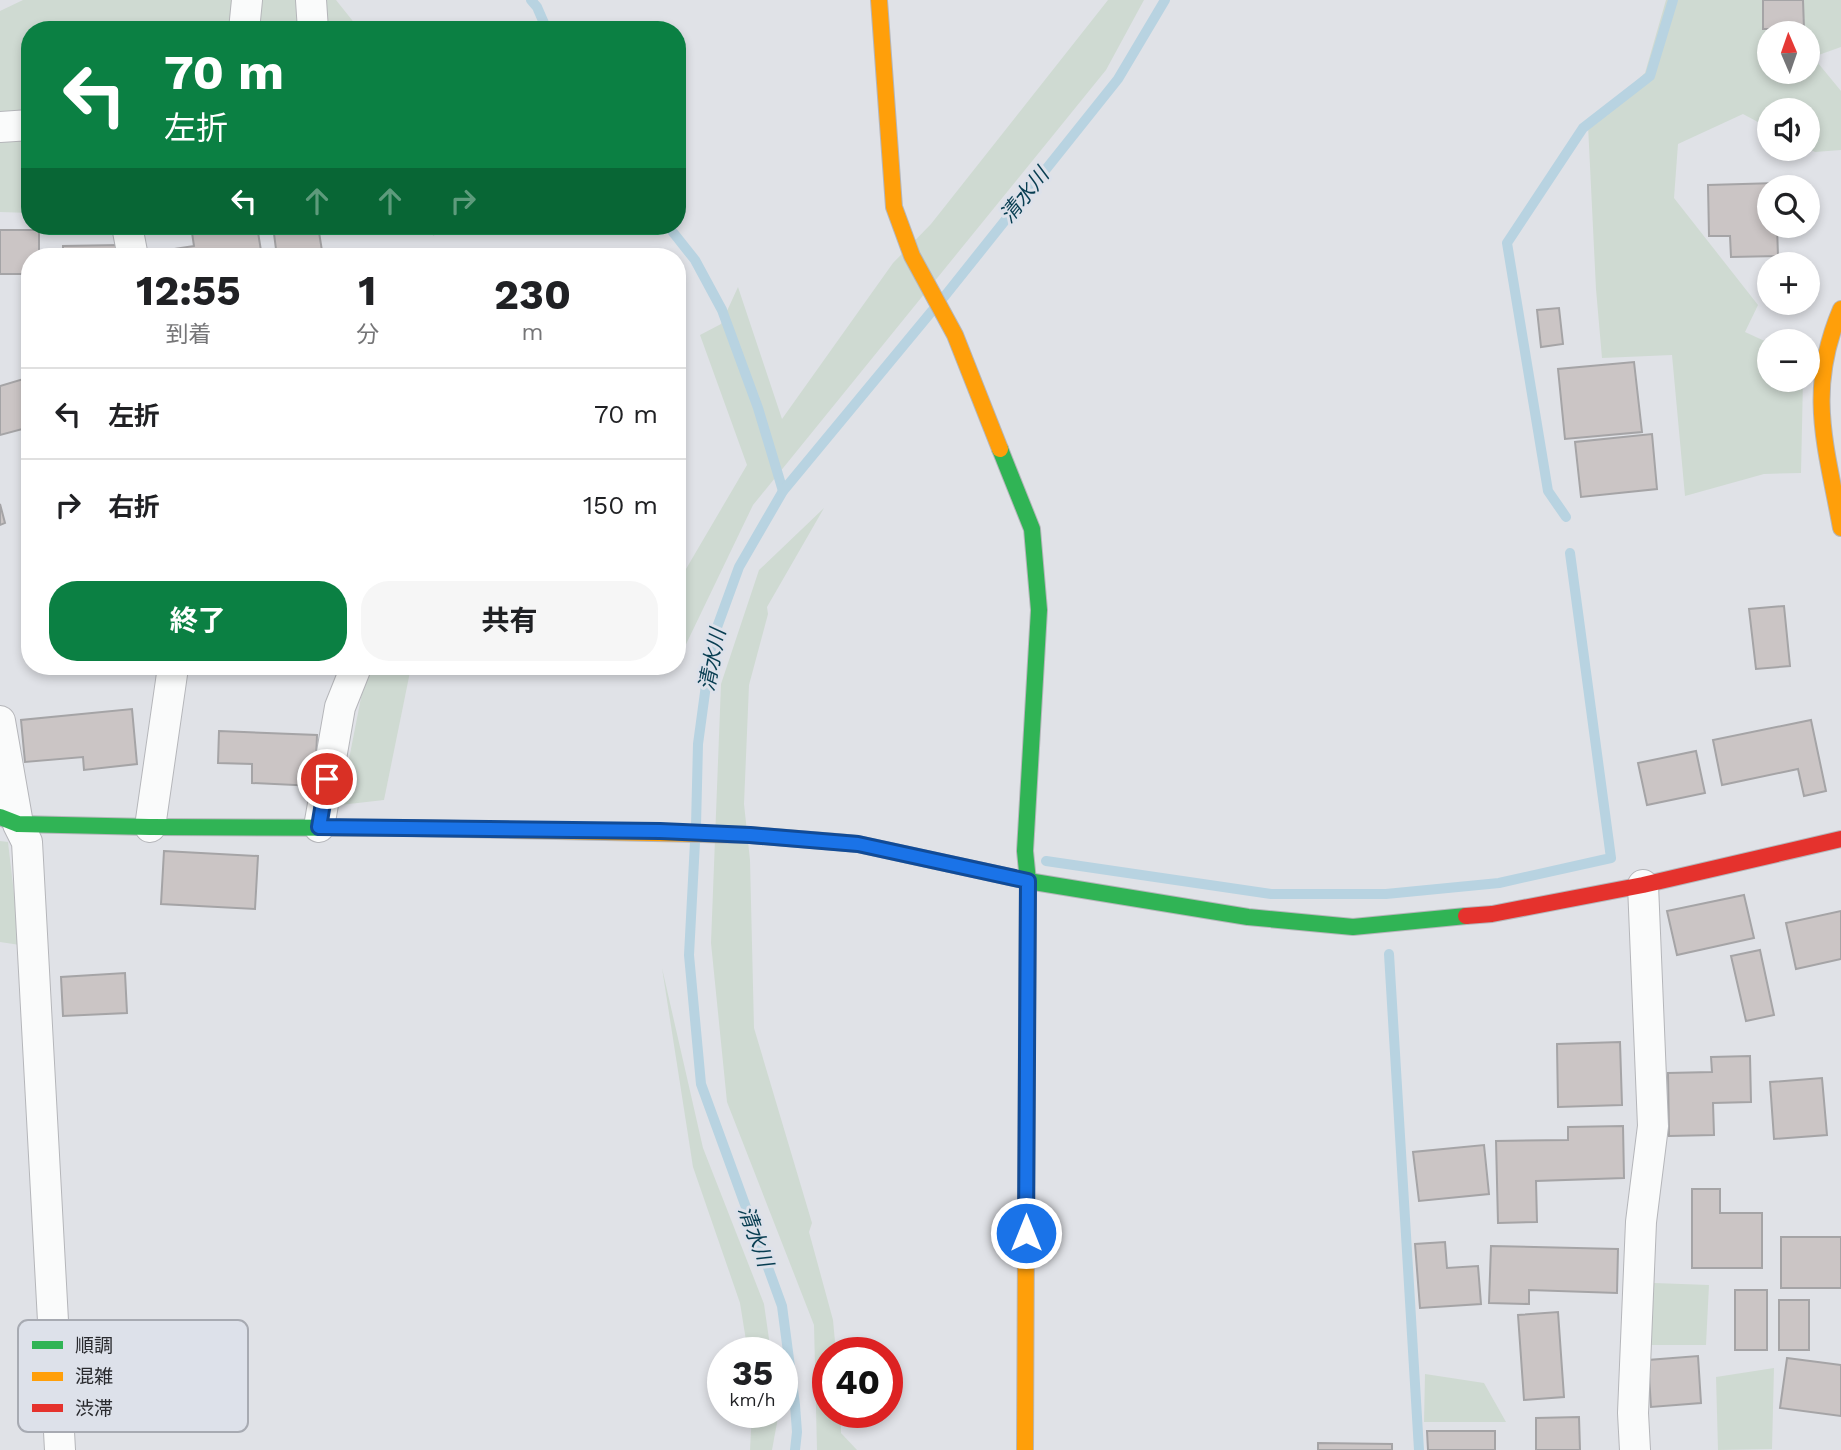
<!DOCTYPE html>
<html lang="ja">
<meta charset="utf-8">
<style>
body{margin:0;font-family:"Work Sans","Noto Sans JP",sans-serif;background:#f6f6f6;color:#202124;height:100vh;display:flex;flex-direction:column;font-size:26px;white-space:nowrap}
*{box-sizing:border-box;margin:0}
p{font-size:23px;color:#757577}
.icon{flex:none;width:38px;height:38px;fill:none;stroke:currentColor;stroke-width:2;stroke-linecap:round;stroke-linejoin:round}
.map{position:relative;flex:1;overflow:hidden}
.sheet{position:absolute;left:21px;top:248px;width:665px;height:427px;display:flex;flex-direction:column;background:#fff;border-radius:28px;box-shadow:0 4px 10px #0003}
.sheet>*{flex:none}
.hud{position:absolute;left:21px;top:21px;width:665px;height:214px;border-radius:28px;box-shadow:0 4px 10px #0003;background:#0b8043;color:#fff;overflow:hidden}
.needle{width:46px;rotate:358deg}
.buttons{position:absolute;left:1757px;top:21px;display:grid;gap:14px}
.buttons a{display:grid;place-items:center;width:63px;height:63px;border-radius:50%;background:#fff;box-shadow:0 4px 10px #0003;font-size:35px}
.speed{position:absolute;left:707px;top:1337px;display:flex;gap:14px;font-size:35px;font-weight:700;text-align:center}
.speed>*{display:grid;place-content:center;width:91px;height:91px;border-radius:50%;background:#fff;box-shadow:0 4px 10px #0003;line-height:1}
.speed small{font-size:18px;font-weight:400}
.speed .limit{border:10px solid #d22;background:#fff;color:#111}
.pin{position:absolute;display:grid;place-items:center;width:60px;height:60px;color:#fff;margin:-30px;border:4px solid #fff;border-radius:50%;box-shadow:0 2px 7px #0007}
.me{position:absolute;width:77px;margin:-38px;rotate:0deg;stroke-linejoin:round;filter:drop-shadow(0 0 5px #0008)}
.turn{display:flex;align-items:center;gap:24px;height:147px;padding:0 28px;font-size:32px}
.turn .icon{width:91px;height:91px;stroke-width:2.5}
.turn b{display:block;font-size:49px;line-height:60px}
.lanes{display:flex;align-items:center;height:66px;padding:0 28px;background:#0003;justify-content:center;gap:35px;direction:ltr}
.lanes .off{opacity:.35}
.eta{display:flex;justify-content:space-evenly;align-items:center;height:119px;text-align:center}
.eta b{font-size:42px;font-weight:700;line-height:49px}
.cta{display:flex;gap:14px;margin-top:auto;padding:14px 28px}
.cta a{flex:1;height:80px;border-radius:28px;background:#0b8043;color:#fff;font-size:28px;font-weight:700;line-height:80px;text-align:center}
.cta a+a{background:#f6f6f6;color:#202124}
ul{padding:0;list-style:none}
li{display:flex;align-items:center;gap:21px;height:91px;padding:0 28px;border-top:2px solid #e0e0e0}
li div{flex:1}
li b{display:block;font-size:26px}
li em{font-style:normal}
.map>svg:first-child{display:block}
.green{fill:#cfdad2;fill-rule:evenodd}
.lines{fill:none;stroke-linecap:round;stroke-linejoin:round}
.stream{stroke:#b8d3e1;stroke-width:10}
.building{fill:#cbc5c5;stroke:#a5a4a6;stroke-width:2}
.street-casing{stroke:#b5b6ba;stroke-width:32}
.fast-casing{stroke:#b5b6ba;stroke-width:18}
.slow-casing{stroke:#b5b6ba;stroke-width:18}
.jam-casing{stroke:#b5b6ba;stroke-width:18}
.street{stroke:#fafbfb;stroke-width:30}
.fast{stroke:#30b455;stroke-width:16}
.slow{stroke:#ff9f0a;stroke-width:16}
.jam{stroke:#e5322d;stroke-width:16}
.route-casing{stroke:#114b97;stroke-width:18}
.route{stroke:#1a73e8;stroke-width:12}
.labels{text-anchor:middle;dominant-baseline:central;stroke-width:6;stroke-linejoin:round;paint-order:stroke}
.water-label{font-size:21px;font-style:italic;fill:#073d51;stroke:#dde1ea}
.key{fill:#dde1ea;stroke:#a7aab2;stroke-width:2}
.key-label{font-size:19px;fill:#292a2e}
</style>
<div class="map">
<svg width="1841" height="1450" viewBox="0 0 1841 1450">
<rect width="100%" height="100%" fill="#e0e2e7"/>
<g class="green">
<polygon points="23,0 336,0 360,30 30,30 30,213 0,212 0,11"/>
<polygon points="1108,0 1144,0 1106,70 753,505 677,663 686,569 747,465 700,335 721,324 738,287 782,419 893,263 931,224"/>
<path d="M1666,0H1841V47L1813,57L1841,91V150L1815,152L1808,148V110H1769V128L1743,114L1678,144L1674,198L1758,305L1745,332L1769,343V380H1803L1801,473L1764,474L1685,496L1672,355L1602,358L1596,289L1588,125L1645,73ZM1769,33H1808V72H1769Z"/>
<polygon points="824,508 767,607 768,614 749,685 744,804 750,860 754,1028 812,1223 809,1232 833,1320 836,1353 828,1353 828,1412 841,1412 841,1433 857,1450 817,1450 814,1325 727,1102 711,943 721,684 759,570"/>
<polygon points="367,667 411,667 384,800 340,805"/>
<polygon points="0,841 8,842 20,945 0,942"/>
<polygon points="662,968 703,1148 764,1304 771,1353 748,1353 740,1303 693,1167"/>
<polygon points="1654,1283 1709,1285 1706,1345 1647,1345"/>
<polygon points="1774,1368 1772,1449 1718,1450 1716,1377"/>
<polygon points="1425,1374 1484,1383 1506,1422 1424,1422"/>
<polygon points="752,1412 779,1412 772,1450 750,1450"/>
</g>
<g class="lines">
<g class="stream">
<polyline points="531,0 537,7 547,30"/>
<polyline points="668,226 695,260 722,310 758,408 783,491"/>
<polyline points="944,297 1118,79 1165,0"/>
<polyline points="1566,517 1548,491 1507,243 1583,128 1650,76 1673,0"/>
<polyline points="696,826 698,744 712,641 739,567 783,491 932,311"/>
<polyline points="695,842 689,955 701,1084 782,1306 795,1405 797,1432 795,1450"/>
<polyline points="1046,861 1271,894 1386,894 1499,883 1611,858 1570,553"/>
<polyline points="1389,954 1419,1450"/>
</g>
</g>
<g class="building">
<polygon points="1763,0 1803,0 1804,29 1763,29"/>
<polygon points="1777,183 1777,187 1769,187 1769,226 1777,226 1778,256 1731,257 1730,236 1709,236 1708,185"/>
<polygon points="191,226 257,226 262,257 155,257 154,252 194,246"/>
<polygon points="273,226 318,226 323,257 277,257"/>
<polygon points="433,226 488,226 434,234"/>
<polygon points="0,230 39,230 39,257 30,257 30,274 0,274"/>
<polygon points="121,245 121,257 63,257 63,246"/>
<polygon points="1559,308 1563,344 1541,347 1537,310"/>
<polygon points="1634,362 1642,432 1565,439 1558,369"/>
<polygon points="30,377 30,427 0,435 0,386"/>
<polygon points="1652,434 1657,489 1581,497 1575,442"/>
<polygon points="0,504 5,523 0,525"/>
<polygon points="1784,606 1790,666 1756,669 1749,609"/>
<polygon points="192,667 270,667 270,674 192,670"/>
<polygon points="132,709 137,764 84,770 83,757 25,762 21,720"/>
<polygon points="1811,720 1826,791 1804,796 1798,769 1722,785 1713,740"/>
<polygon points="219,731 317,735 315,786 252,783 252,764 218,763"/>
<polygon points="1696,751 1705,793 1647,805 1638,763"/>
<polygon points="164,851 258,856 255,909 161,904"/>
<polygon points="1744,895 1754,938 1677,955 1667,911"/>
<polygon points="1841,911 1841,959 1796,969 1786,923"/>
<polygon points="1760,950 1774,1015 1746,1021 1731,956"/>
<polygon points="125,973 127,1013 63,1016 61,977"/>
<polygon points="1620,1042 1622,1105 1558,1107 1557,1044"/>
<polygon points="1750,1056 1751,1102 1713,1103 1714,1135 1669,1136 1668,1073 1712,1072 1711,1057"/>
<polygon points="1822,1078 1827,1135 1774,1139 1770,1082"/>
<polygon points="1623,1126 1624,1178 1536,1181 1537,1222 1498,1223 1496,1141 1568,1140 1568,1127"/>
<polygon points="1484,1145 1489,1194 1419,1201 1413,1152"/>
<polygon points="1692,1189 1720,1189 1720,1213 1762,1213 1762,1268 1692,1268"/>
<rect x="1781" y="1237" width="60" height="51"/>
<polygon points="1445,1242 1447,1268 1478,1266 1481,1304 1420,1308 1415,1244"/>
<polygon points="1491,1246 1618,1249 1617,1293 1529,1290 1529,1304 1489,1303"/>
<rect x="1735" y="1290" width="32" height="60"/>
<rect x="1779" y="1300" width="30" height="50"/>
<polygon points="1558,1312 1564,1397 1524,1400 1518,1315"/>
<polygon points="1698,1356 1701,1403 1651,1407 1648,1360"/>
<polygon points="1787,1358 1841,1365 1841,1416 1780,1408"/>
<polygon points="1579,1417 1580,1450 1536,1450 1536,1418"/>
<polygon points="1427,1431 1495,1431 1495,1450 1428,1450"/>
<polygon points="1318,1443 1392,1444 1392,1450 1318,1450"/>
</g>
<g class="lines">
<defs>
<g id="street">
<polyline points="311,0 313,30"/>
<polyline points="244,30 247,0"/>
<polyline points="0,127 30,125"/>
<polyline points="127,226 133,257"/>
<polyline points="0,721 18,824 27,842 60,1450"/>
<polyline points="150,827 173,667"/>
<polyline points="319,827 340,707 356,667"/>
<polyline points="1635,1450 1633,1413 1641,1222 1653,1126 1643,885"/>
</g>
<g id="fast">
<polyline points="1000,449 1032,529 1039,610 1025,851 1028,881 1027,1021"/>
<polyline points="0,817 18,824 150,827 413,828"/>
<polyline points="836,842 858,844 1028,881 1248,917 1353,927 1466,916"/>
</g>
<g id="slow">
<polyline points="879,0 894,207 912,256 955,335 1000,449"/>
<path d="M1841,309C1806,391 1826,445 1841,528"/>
<polyline points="413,828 750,835 836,842"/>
<polyline points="1025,1450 1027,1021"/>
</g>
<polyline id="jam" points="1466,916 1492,914 1643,885 1841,839"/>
</defs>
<use href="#street" class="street-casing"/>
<use href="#fast" class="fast-casing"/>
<use href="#slow" class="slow-casing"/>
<use href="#jam" class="jam-casing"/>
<use href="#street" class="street"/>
<use href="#fast" class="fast"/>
<use href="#slow" class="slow"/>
<use href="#jam" class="jam"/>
</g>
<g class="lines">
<defs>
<polyline id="route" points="327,779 319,827 660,831 750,835 858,844 1028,881 1026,1233"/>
</defs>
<use href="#route" class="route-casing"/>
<use href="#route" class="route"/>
</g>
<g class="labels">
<g class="water-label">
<text transform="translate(1024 195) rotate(-51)">清水川</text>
<text transform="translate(712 660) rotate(-79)">清水川</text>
<text transform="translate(756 1236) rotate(70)">清水川</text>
</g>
</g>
<rect x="18" y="1320" width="230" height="112" rx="10" class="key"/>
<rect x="32" y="1341" width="31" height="8" fill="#30b455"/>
<rect x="32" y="1372" width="31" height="9" fill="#ff9f0a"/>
<rect x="32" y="1404" width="31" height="8" fill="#e5322d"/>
<g class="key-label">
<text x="75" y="1352">順調</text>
<text x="75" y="1383">混雑</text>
<text x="75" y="1415">渋滞</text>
</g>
</svg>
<div class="buttons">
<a><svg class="needle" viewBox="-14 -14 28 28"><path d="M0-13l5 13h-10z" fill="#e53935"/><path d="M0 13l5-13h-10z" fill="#757577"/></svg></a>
<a><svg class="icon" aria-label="sound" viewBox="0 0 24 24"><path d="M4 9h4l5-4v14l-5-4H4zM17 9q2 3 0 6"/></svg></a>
<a><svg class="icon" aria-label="search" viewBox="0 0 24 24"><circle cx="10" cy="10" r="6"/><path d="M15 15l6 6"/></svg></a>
<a>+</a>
<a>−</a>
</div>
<div class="speed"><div>35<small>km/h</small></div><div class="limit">40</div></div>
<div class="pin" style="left:327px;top:779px;background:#d93025"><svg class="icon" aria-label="arrive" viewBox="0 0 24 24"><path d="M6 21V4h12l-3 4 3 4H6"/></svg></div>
<svg class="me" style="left:1026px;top:1233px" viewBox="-20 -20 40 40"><circle r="17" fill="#1a73e8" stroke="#fff" stroke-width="3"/><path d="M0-11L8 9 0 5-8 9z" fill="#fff"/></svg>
<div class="hud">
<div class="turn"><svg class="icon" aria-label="left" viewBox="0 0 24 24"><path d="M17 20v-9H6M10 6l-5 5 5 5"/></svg><div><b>70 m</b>左折</div></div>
<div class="lanes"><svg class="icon" aria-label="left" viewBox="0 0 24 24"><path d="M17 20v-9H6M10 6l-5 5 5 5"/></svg><svg class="icon off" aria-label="ahead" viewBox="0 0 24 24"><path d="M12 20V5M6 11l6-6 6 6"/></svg><svg class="icon off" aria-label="ahead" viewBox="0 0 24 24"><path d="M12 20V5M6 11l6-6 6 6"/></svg><svg class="icon off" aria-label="right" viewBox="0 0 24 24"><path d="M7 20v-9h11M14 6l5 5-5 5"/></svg></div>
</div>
<section class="sheet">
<div class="eta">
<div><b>12:55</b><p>到着</p></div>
<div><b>1</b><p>分</p></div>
<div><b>230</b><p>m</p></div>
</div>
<ul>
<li><svg class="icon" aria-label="left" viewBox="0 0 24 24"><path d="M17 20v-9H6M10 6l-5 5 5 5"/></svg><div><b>左折</b></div><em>70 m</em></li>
<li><svg class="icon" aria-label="right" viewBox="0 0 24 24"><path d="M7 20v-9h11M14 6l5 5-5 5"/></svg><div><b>右折</b></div><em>150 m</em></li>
</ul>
<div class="cta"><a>終了</a><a>共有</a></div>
</section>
</div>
